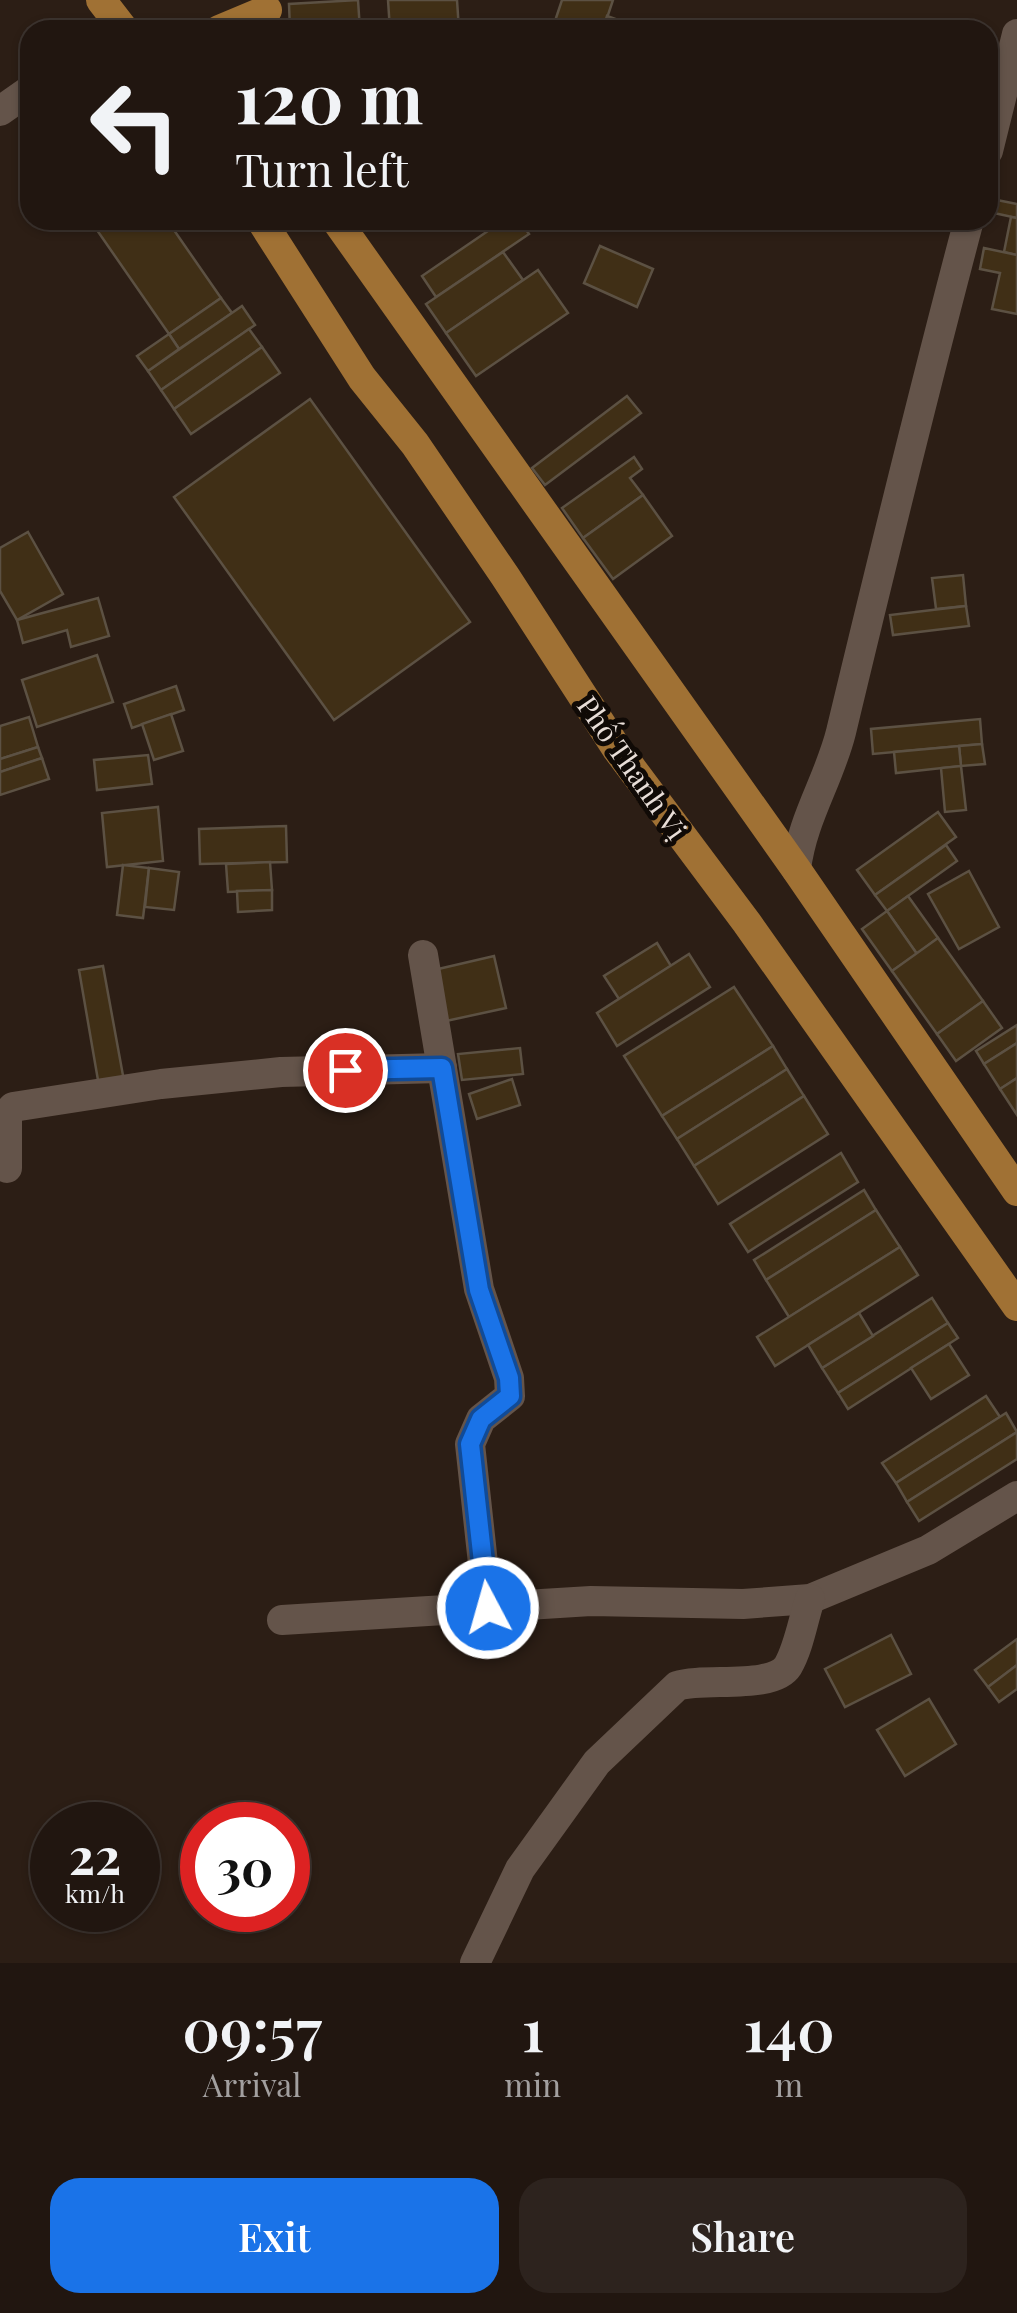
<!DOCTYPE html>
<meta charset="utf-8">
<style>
body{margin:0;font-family:"Playfair Display",serif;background:#2d231e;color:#f1f3f6;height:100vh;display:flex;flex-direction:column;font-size:38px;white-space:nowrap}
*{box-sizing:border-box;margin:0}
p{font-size:32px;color:#a29f9f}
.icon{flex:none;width:55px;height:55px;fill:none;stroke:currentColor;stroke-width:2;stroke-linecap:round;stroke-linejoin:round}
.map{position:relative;height:1963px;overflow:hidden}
.side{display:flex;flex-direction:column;background:#211610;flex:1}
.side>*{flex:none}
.top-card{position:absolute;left:20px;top:20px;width:978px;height:210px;border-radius:30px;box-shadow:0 2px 8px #0004,0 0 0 2px #3e3530;background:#211610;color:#f1f3f6;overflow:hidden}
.speed{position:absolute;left:30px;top:1802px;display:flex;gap:20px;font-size:50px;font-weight:700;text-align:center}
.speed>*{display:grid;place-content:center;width:130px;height:130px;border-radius:50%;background:#211610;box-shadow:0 2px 8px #0004,0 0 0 2px #3e3530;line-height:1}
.speed small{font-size:25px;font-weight:400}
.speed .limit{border:15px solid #d22;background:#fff;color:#111}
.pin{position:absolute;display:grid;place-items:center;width:85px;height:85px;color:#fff;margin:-42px;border:5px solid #fff;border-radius:50%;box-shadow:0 2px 10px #0007}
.me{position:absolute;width:110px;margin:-55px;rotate:354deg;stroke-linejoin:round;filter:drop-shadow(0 0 8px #0008)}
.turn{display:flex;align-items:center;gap:35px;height:210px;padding:0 50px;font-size:45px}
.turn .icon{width:130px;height:130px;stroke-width:2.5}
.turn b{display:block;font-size:70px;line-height:85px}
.eta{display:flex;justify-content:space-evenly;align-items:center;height:170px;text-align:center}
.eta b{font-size:60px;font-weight:600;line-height:70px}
.cta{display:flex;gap:20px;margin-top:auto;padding:20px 50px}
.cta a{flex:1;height:115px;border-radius:30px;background:#1a73e8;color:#fff;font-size:40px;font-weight:600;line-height:115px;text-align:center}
.cta a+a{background:#2d231e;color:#f1f3f6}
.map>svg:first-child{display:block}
.building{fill:#402f16;stroke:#5c5143;stroke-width:2.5}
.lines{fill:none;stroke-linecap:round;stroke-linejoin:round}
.minor{stroke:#64544a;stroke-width:30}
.major{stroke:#a07134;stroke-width:30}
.route-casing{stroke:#114b97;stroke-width:25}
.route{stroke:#1a73e8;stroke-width:18}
.labels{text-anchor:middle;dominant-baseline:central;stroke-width:10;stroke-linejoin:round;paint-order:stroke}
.street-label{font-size:28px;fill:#e8ded8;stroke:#100a06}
</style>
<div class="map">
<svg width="1017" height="1963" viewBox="0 0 1017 1963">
<rect width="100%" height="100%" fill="#2c1e15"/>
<g class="building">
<polygon points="358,0 360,30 290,30 289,4"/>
<polygon points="388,0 457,0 459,30 390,30"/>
<polygon points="562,0 613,0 603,30 562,30 553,27"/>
<polygon points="607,16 646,30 603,30"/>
<polygon points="997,200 1017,204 1017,218 994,213"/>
<polygon points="1011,217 1017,218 1017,255 1004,252"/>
<polygon points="90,220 167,220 221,298 169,334"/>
<polygon points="504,220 519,220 529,234 436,297 422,276"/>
<polygon points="600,246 653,269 637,307 584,283"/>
<polygon points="984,248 1017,255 1017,314 992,309 1000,273 980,269"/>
<polygon points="503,252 523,280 446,333 426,304"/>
<polygon points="538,270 568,313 476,376 446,333"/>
<polygon points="221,298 232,313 179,349 169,334"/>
<polygon points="242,306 255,325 161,390 148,371"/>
<polygon points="249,329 262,347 174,409 161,390"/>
<polygon points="169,334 179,349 148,371 137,356"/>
<polygon points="262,347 280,373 191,434 174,409"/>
<polygon points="627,396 641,413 545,485 532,468"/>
<polygon points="310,399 470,622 334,720 174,497"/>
<polygon points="634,457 642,469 630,478 643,495 583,538 562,508"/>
<polygon points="643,495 672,536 613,579 583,538"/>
<polygon points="28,532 63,594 17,620 0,591 0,548"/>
<polygon points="963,575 966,606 936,609 932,578"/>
<polygon points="98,598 109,636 71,647 67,630 23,643 17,620"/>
<polygon points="966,606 969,626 893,635 890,615"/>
<polygon points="97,655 113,702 37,727 22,680"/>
<polygon points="176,686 184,710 132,728 124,704"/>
<polygon points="171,714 183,751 154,760 142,724"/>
<polygon points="29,717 38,747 0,759 0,726"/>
<polygon points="980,719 982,744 873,754 871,729"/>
<polygon points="982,744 985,764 961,766 959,746"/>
<polygon points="959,746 961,766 896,773 894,752"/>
<polygon points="38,747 42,758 0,772 0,759"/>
<polygon points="148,755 152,784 97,790 94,760"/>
<polygon points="42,758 49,779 0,795 0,772"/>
<polygon points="961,766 966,810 945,812 941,768"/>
<polygon points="158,807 163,861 107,867 102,813"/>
<polygon points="938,812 956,837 875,895 857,870"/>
<polygon points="286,826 287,862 200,864 199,829"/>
<polygon points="946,845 957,861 887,911 875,895"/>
<polygon points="270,862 272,890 228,892 226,864"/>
<polygon points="123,865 149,868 143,918 117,915"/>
<polygon points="149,868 179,872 174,910 145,907"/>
<polygon points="969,871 999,927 959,949 928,894"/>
<polygon points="272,890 272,910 238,912 237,891"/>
<polygon points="908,896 938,938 917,954 887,911"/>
<polygon points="887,911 917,954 892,971 862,929"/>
<polygon points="938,938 983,1001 937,1034 892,971"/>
<polygon points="657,943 671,966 619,999 604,976"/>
<polygon points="689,954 710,987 617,1046 597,1013"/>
<polygon points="494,956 506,1008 446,1021 434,970"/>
<polygon points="103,966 124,1081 99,1086 79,970"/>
<polygon points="734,987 773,1046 662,1116 624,1056"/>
<polygon points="983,1001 1002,1028 956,1061 937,1034"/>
<polygon points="1017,1025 1017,1043 984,1064 976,1051"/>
<polygon points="1017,1043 1017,1078 1000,1089 984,1064"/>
<polygon points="773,1046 787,1069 677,1139 662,1116"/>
<polygon points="520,1048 523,1074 462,1080 458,1054"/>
<polygon points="787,1069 804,1096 694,1166 677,1139"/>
<polygon points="1017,1078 1017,1115 1000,1089"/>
<polygon points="512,1079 520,1105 477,1119 469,1094"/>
<polygon points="804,1096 828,1134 718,1204 694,1166"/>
<polygon points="841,1153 858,1182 748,1252 730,1224"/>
<polygon points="864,1190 876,1210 766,1280 754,1260"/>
<polygon points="876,1210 900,1247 789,1317 766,1280"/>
<polygon points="900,1247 918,1275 775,1366 757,1337"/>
<polygon points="932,1298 948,1323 838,1393 822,1368"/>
<polygon points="859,1313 873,1336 822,1368 808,1345"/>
<polygon points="948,1323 958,1338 848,1409 838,1393"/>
<polygon points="949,1344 969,1375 931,1399 911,1368"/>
<polygon points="986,1396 1000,1417 896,1483 882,1463"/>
<polygon points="1006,1413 1017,1432 907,1502 896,1483"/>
<polygon points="1017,1432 1017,1459 919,1521 907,1502"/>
<polygon points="891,1635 911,1674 845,1707 825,1669"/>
<polygon points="1017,1639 1017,1665 988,1687 975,1670"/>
<polygon points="1017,1665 1017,1689 999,1702 988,1687"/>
<polygon points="929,1699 956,1744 905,1776 877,1730"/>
</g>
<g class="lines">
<g class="minor">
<polyline points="0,111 30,90"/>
<polyline points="988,151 1017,34"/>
<path d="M796,869C802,819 829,780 841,732C882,561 924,390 969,220"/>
<polyline points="423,955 479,1289 509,1378 510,1396 481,1419 470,1444 488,1609"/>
<polyline points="7,1168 7,1114 13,1107 161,1084 281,1072 442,1068"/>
<polyline points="282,1620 591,1601 743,1604 810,1599 928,1550 1017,1496"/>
<path d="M475,1963L520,1869L597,1762L677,1686C704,1677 773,1690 788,1666C799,1647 803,1620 810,1599"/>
</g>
<g class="major">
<polyline points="101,0 124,30"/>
<polyline points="219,30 267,10"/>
<polyline points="261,220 362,378 415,444 505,576 617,749 747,923 1017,1306"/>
<polyline points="336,220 796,869 1017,1191"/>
</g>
</g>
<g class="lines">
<defs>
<polyline id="route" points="345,1070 442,1068 479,1290 509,1378 510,1396 481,1419 470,1444 488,1608"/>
</defs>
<use href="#route" class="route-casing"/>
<use href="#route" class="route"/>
</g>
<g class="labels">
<g class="street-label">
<text transform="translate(633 767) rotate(55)">Phố Thanh Vị</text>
</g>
</g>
</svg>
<div class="speed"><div>22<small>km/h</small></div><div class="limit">30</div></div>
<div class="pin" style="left:345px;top:1070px;background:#d93025"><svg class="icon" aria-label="arrive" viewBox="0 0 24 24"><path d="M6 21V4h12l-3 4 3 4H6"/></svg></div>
<svg class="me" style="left:488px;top:1608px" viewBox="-20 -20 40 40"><circle r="17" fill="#1a73e8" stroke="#fff" stroke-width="3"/><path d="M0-11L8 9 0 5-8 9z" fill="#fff"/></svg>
<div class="top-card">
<div class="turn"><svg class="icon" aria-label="left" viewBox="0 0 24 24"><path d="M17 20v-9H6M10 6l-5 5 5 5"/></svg><div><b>120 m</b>Turn left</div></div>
</div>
</div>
<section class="side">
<div class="eta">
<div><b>09:57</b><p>Arrival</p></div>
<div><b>1</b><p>min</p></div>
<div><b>140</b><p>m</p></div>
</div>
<div class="cta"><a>Exit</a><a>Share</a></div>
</section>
